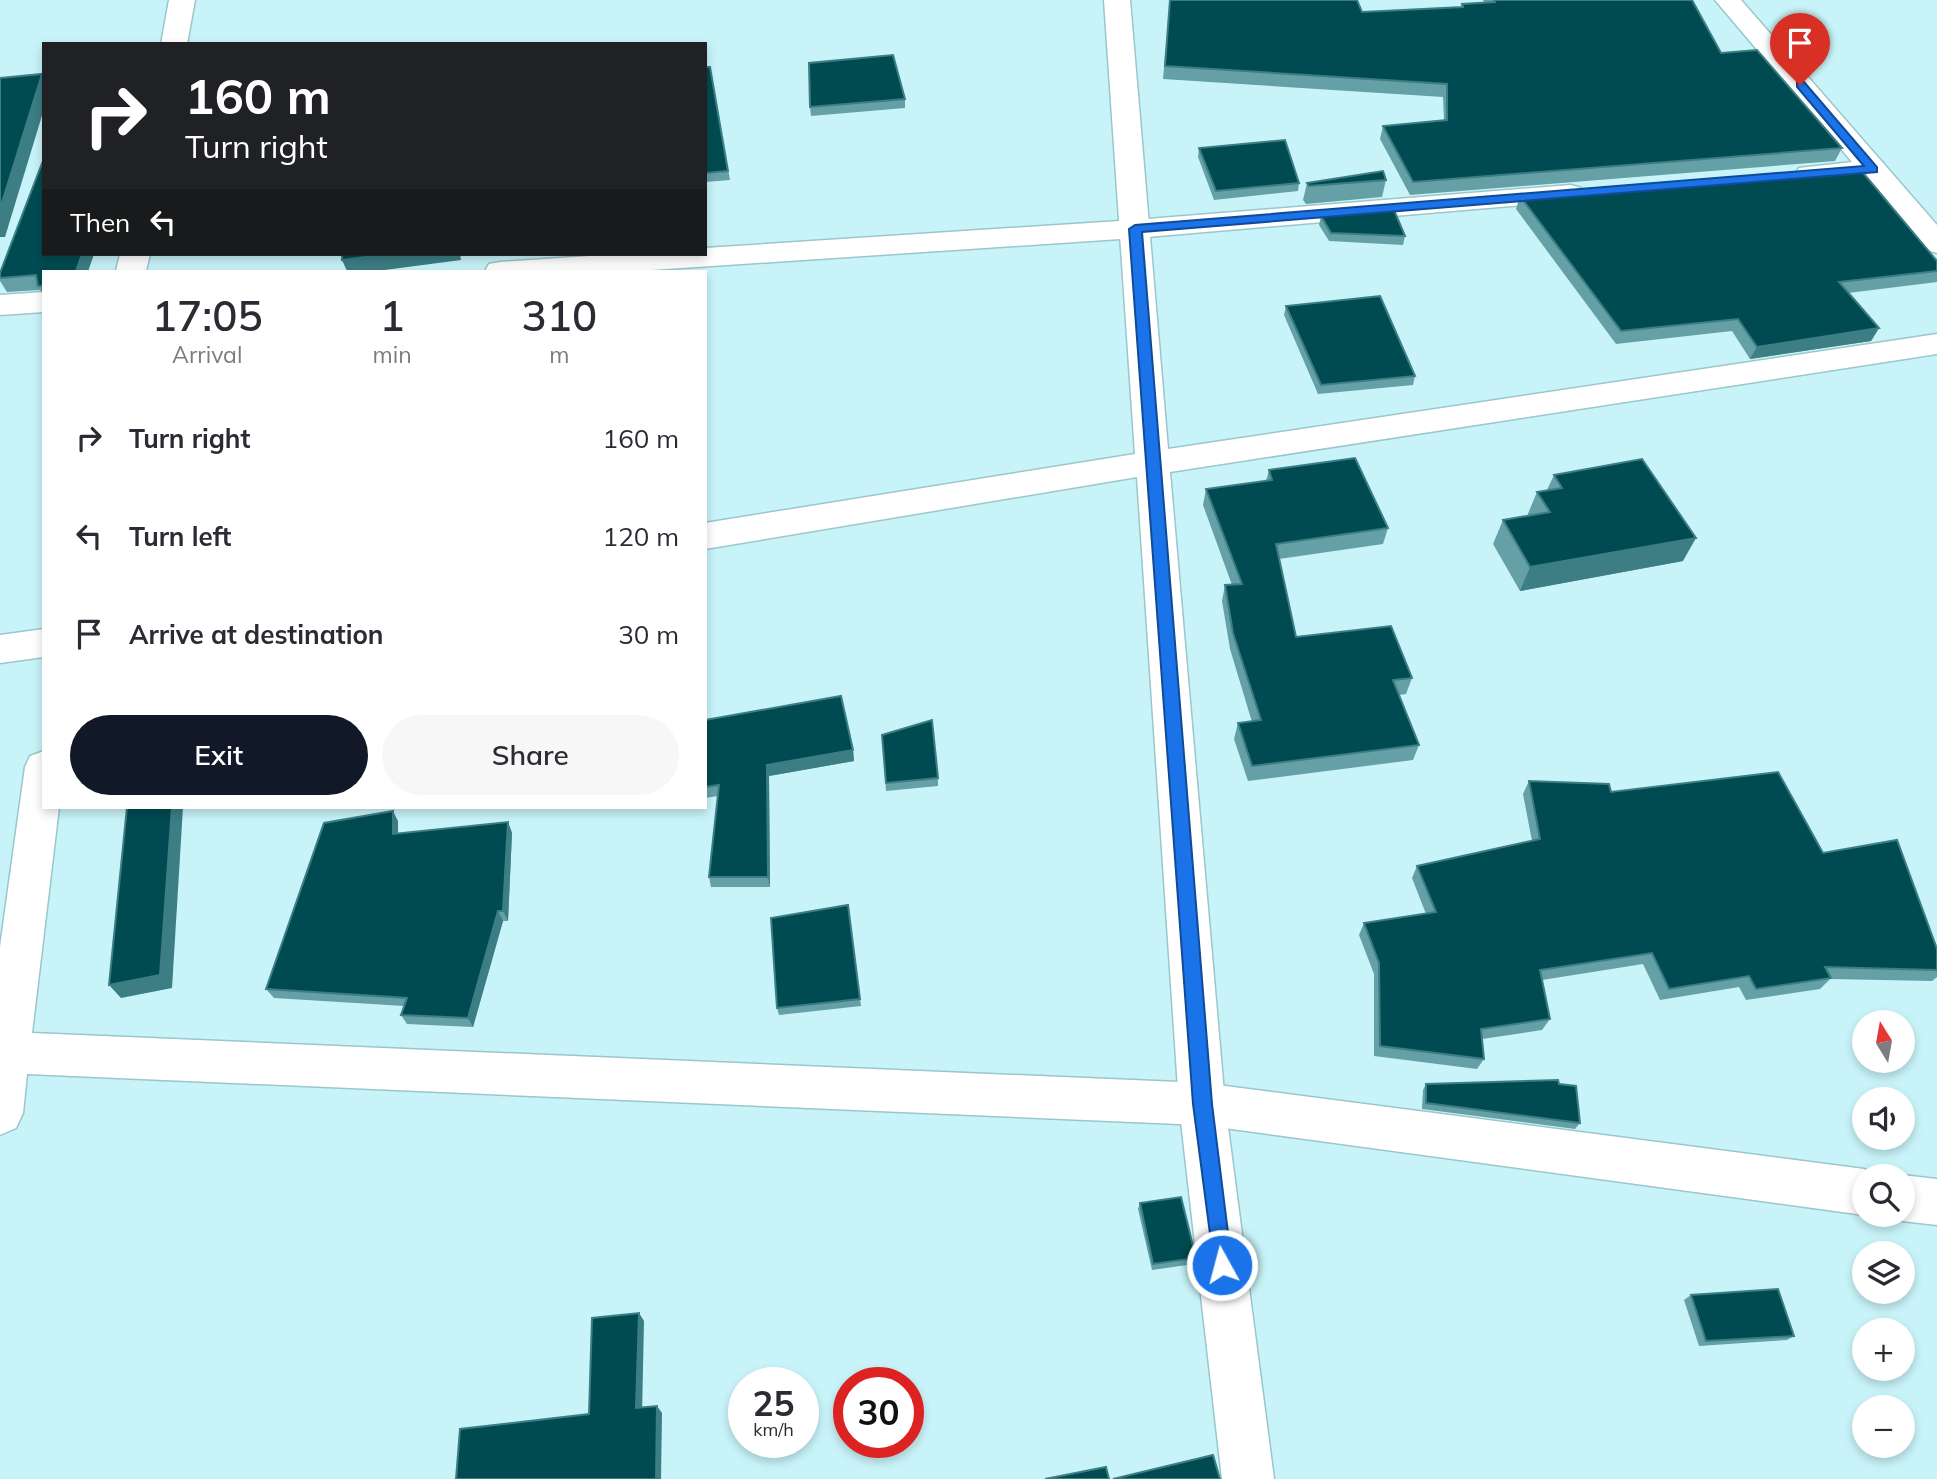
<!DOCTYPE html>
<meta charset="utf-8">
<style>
body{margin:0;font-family:Mulish,sans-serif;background:#f7f7f7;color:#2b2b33;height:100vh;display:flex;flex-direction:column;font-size:26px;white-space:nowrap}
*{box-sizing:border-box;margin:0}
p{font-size:23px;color:#7c7c81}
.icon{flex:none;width:38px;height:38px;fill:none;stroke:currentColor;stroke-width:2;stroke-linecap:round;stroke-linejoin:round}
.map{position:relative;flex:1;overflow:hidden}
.sheet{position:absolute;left:42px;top:270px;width:665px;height:539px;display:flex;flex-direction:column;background:#fff;border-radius:0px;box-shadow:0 4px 10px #0003}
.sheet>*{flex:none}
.banner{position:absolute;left:42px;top:42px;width:665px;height:214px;border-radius:0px;box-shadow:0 4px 10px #0003;background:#202124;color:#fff;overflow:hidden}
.needle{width:46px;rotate:349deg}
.buttons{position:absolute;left:1852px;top:1010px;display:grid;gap:14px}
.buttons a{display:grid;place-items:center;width:63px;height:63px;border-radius:50%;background:#fff;box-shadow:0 4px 10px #0003;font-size:35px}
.speed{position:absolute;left:728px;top:1367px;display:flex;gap:14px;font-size:35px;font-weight:700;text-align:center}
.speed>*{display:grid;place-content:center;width:91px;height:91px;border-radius:50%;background:#fff;box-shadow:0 4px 10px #0003;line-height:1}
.speed small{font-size:18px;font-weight:400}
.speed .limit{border:10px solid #d22;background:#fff;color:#111}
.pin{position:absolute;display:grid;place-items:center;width:60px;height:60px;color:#fff;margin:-72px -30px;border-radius:50% 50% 50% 0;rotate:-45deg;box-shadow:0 0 7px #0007}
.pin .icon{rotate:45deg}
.me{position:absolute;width:77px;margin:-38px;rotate:353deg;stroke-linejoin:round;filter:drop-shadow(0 0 5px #0008)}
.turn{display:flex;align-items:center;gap:24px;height:147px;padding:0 28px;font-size:32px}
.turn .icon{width:91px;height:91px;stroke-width:2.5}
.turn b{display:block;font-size:49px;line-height:60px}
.then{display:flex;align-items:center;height:66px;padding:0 28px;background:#0003;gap:14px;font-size:26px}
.eta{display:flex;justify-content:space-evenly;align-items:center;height:119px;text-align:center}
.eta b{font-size:42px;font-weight:600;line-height:49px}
.action{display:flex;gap:14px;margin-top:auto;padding:14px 28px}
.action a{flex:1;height:80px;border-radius:42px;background:#111827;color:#fff;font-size:28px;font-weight:600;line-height:80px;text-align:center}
.action a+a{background:#f7f7f7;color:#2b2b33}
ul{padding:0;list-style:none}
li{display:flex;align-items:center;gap:21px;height:98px;padding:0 28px}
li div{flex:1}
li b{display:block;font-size:26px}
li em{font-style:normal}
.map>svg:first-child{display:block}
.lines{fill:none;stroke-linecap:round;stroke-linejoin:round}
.street-casing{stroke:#9bc6cb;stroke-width:3}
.secondary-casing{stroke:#9bc6cb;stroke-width:3}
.street{fill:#fff;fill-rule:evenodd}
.secondary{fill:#fff;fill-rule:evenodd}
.wall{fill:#64a0a6}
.shaded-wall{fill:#3c7e84}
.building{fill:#004b52;stroke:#3c7e84;stroke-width:2}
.route{fill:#1a73e8;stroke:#114b97;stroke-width:2}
</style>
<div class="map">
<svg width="1937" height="1479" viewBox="0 0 1937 1479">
<rect width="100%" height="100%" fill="#c8f4f9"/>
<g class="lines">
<defs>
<g id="street">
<polygon points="1104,0 1130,0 1168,449 1937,334 1937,354 1170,472 1225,1104 1274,1479 1222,1479 1179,1104 1137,477 705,549 705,523 1135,454"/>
<polygon points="1873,161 1883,163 1937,225 1937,253 1927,250 1859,169 1863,163"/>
<polygon points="44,629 44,657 0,663 0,635"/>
</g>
<g id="secondary">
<polygon points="169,0 195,0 187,44 161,44"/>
<polygon points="1715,0 1741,0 1883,163 1887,169 1883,175 1809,182 1799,180 1795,174 1799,168 1852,162"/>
<polygon points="1571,185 1581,188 1585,194 1581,200 1135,238 637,271 485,271 489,264 500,262 619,254 705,254 705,248 1135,220"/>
<polygon points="120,254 150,254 146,271 116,271"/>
<polygon points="44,292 44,312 0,315 0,295"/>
<polygon points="44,751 44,807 59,807 32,1033 1202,1083 1864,1169 1881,1176 1864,1176 1864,1215 1202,1125 27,1074 23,1113 16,1128 0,1135 0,947 25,767 30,756"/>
<polygon points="1902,1175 1937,1179 1937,1225 1902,1221 1886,1214 1902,1214 1902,1176 1899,1176"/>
</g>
</defs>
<use href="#street" class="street-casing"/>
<use href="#secondary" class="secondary-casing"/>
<use href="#street" class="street"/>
<use href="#secondary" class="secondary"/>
</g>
<g class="wall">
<polygon points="1170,0 1362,12 1461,7 1462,4 1485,3 1483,0 1692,0 1721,53 1842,148 1835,161 1410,195 1380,139 1383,126 1444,120 1443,97 1163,79"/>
<polygon points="705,67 710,67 730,180 705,182"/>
<polygon points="905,99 905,108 811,116 810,107"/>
<polygon points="1199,148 1299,183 1298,191 1214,200 1198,157"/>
<polygon points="1386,180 1382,197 1306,204 1303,200 1307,183"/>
<polygon points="1520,196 1937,261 1937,282 1848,293 1879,328 1871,341 1750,359 1732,331 1616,344 1516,209"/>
<polygon points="1321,216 1405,236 1403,245 1329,241 1319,225"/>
<polygon points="44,254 94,254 88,271 44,271 44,295 40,290 7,292 0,281 0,273"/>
<polygon points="1286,306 1415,376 1413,385 1318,394 1284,315"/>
<polygon points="1269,470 1388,528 1383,544 1279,559 1296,637 1412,678 1406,694 1399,695 1419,745 1413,760 1248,781 1234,739 1238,723 1252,722 1230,649 1222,601 1225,585 1232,585 1203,505 1206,489 1266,481"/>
<polygon points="1554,475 1683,561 1520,591 1493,544 1503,520 1527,516 1537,492 1547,490"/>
<polygon points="705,720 853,750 854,761 769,776 770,887 711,887 709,877 718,796 705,798"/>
<polygon points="882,735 938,778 938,786 886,791"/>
<polygon points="1529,781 1611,792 1823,853 1937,949 1937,977 1932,981 1830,979 1820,989 1746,1000 1739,987 1660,1000 1643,964 1542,980 1550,1019 1542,1030 1482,1039 1484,1059 1477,1069 1374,1056 1374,974 1359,935 1364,923 1426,914 1412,878 1417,866 1532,841 1523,794"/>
<polygon points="613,807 629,807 613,809"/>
<polygon points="398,821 398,834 508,822 512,833 508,921 503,921 473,1027 407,1024 401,1015 404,1006 274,998 266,989"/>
<polygon points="848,905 861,1006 779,1015 777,1008"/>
<polygon points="1426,1084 1580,1123 1575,1129 1422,1109 1423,1090"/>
<polygon points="1140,1203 1196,1258 1194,1264 1152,1270 1138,1209"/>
<polygon points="1691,1295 1794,1336 1787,1340 1699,1346 1684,1300"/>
</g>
<g class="shaded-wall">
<polygon points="42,74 44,77 44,109 5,237 0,237 0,209"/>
<polygon points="82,254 94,254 88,271 76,271"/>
<polygon points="389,254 460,254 461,260 377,271 347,271 342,260"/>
<polygon points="1879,328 1871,341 1750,359 1757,347"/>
<polygon points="1696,538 1683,561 1520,591 1530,567"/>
<polygon points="853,750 854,761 769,776 770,887 768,877 767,765"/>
<polygon points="172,807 183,807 172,988 121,998 109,985"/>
<polygon points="393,811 398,821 398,845 393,834"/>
<polygon points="508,822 512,833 508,921 503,911"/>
<polygon points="498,911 503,921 473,1027 468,1018"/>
<polygon points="639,1313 644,1321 642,1415 636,1408"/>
<polygon points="657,1406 662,1413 661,1479 656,1479"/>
</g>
<g class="building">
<polygon points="1170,0 1357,0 1362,12 1463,7 1462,4 1495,2 1494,0 1692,0 1721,53 1757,50 1842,148 1413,182 1383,126 1447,120 1447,84 1165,66"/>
<polygon points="893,55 905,99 810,107 809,63"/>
<polygon points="705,67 710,67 728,171 705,173"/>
<polygon points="42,74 0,209 0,78"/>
<polygon points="1285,140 1299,183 1216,191 1199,148"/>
<polygon points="44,158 44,254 82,254 76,271 44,271 44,286 38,286 36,275 0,278 0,273"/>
<polygon points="1859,168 1937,261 1937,271 1839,282 1879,328 1757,347 1738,319 1621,331 1520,196"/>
<polygon points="1383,171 1386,180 1309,186 1307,183"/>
<polygon points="1394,210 1405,236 1331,233 1321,216"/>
<polygon points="342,254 389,254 342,260"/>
<polygon points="1380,296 1415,376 1321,385 1286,306"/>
<polygon points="1355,458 1388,528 1276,544 1296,637 1391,626 1412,678 1393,680 1419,745 1252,766 1238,723 1261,720 1233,633 1225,585 1242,584 1206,489 1272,480 1269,470"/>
<polygon points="1642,459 1696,538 1530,567 1503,520 1550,512 1537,492 1562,488 1554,475"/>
<polygon points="841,696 853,750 767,765 768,877 709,877 719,785 705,787 705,720"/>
<polygon points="932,720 938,778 886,783 882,735"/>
<polygon points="1778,772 1823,853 1897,840 1937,949 1937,970 1825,967 1831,978 1756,989 1749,976 1669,989 1652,953 1540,970 1550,1019 1481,1029 1484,1059 1380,1046 1379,963 1364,923 1436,912 1417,866 1540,839 1529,781 1609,784 1611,792"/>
<polygon points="127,807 172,807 160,975 109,985"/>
<polygon points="393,811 393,834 508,822 503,911 498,911 468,1018 401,1015 407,998 266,989 324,823"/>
<polygon points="848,905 860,999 777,1008 771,918"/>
<polygon points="1558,1080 1559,1084 1576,1086 1580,1123 1426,1103 1426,1084"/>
<polygon points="1181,1197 1196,1258 1153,1264 1140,1203"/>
<polygon points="1778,1289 1794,1336 1706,1341 1691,1295"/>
<polygon points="639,1313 636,1408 657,1406 656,1479 456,1479 460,1429 589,1414 592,1318"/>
<polygon points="1213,1455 1220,1479 1113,1479"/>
<polygon points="1106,1467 1109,1479 1045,1479"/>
</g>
<polygon class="route" points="1800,81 1804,82 1877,167 1877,172 1142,232 1212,1104 1232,1265 1229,1272 1222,1275 1215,1272 1193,1104 1129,229 1135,225 1864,166 1797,87 1797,82"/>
</svg>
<div class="buttons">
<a><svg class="needle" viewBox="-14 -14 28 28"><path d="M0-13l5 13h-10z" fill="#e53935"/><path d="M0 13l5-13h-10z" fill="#7c7c81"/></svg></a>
<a><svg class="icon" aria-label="sound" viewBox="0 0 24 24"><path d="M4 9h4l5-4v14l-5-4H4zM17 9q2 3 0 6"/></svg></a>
<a><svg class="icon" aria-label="search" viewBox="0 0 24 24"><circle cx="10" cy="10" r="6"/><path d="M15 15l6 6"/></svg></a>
<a><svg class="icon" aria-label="layers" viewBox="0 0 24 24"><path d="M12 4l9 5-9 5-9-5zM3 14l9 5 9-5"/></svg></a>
<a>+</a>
<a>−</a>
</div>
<div class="speed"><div>25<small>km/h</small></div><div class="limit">30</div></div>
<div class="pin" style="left:1800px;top:85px;background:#d93025"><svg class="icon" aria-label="arrive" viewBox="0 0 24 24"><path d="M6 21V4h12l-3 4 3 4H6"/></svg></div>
<svg class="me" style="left:1222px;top:1265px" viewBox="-20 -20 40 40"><circle r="17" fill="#1a73e8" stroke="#fff" stroke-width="3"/><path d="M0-11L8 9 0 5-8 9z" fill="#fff"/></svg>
<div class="banner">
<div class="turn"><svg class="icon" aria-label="right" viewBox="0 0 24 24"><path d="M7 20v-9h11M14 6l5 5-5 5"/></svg><div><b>160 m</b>Turn right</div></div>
<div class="then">Then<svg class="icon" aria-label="left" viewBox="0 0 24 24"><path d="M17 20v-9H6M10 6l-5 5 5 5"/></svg></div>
</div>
<section class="sheet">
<div class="eta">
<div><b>17:05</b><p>Arrival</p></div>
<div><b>1</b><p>min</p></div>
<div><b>310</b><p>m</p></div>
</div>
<ul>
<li><svg class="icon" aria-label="right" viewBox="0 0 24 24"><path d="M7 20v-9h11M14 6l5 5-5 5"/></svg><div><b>Turn right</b></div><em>160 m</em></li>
<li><svg class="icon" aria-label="left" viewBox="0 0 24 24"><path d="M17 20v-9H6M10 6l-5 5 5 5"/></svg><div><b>Turn left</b></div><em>120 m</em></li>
<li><svg class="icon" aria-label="arrive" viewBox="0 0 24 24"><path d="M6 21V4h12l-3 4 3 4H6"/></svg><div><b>Arrive at destination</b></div><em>30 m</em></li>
</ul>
<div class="action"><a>Exit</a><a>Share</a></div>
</section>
</div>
